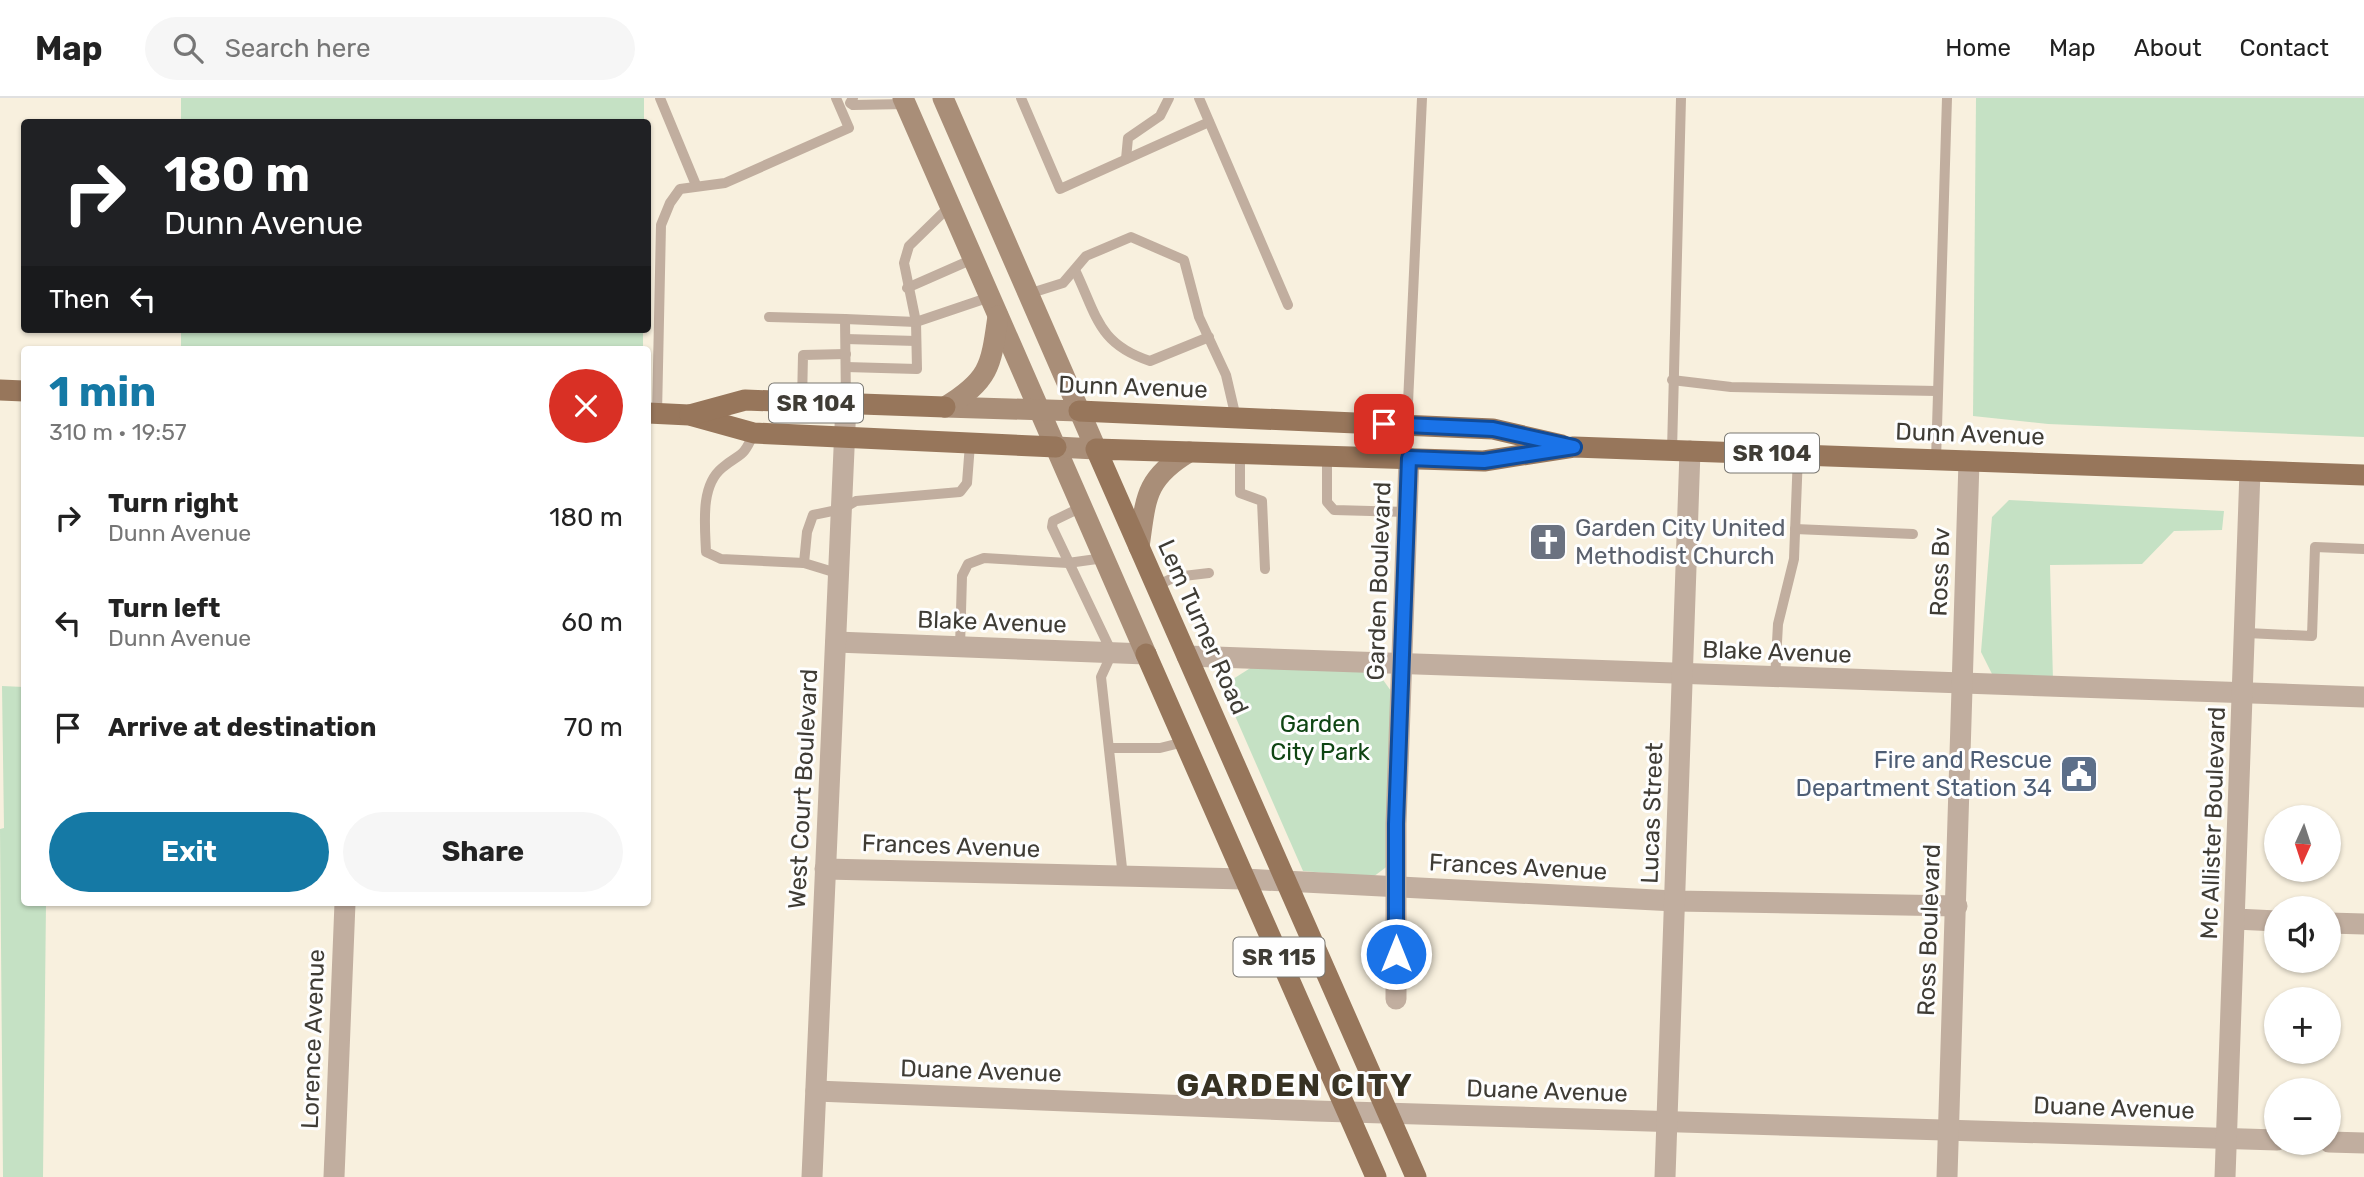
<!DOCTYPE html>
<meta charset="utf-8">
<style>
body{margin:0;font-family:Rubik,sans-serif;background:#f6f6f6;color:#222;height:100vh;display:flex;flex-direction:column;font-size:26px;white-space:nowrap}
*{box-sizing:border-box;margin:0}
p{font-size:23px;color:#767676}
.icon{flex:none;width:38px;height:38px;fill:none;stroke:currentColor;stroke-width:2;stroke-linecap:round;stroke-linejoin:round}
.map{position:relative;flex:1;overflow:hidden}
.side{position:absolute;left:21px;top:248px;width:630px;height:560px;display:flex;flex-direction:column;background:#fff;border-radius:7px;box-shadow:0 2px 5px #0004}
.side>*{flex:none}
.top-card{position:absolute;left:21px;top:21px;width:630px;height:214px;border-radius:7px;box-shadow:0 2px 5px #0004;background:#202124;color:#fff;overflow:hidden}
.needle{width:46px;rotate:183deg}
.tools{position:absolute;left:2264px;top:707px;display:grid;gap:14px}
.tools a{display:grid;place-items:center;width:77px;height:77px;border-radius:50%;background:#fff;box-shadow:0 2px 5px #0004;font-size:35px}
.pin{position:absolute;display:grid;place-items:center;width:60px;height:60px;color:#fff;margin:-30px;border-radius:14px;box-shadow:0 4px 10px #0006}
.me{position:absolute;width:77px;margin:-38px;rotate:0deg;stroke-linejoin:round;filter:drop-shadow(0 0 5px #0008)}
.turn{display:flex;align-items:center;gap:24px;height:147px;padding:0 28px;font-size:32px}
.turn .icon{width:91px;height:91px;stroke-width:2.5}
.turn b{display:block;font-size:49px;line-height:60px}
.then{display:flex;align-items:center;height:66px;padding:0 28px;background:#0003;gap:14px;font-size:26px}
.round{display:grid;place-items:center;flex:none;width:74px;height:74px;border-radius:37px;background:#f6f6f6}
.summary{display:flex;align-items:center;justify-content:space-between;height:119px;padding:0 28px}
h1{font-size:42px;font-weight:700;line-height:52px;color:#1579a5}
.button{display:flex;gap:14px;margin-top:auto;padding:14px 28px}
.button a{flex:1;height:80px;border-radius:42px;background:#1579a5;color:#fff;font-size:28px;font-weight:700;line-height:80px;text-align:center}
.button a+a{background:#f6f6f6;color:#222}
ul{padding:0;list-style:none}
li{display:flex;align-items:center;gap:21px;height:105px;padding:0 28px}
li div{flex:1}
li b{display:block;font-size:26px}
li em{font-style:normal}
header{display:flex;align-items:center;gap:42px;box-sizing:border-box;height:98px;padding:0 35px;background:#fff;border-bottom:2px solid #e0e0e0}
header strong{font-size:33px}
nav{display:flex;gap:38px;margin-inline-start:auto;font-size:24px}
.search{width:490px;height:63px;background:#f6f6f6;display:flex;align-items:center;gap:18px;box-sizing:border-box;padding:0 24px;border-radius:38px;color:#767676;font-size:26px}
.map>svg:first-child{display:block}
.green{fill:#c5e1c4}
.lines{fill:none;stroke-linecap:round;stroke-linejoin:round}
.lane{stroke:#c1ae9f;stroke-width:10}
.street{stroke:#c1ae9f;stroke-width:21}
.secondary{stroke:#a98e78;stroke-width:21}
.primary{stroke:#97765b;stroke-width:21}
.route-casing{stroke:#114b97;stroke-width:18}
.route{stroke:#1a73e8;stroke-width:12}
.labels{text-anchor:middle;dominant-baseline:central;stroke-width:6;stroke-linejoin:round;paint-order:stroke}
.shield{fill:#fefefe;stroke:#787671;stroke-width:2}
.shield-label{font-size:23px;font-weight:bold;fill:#3f3c35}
.street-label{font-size:24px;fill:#3f3c35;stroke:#fefefe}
.worship-label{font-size:24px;fill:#5b616d;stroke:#fefefe;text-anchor:start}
.park-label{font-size:24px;fill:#0f4513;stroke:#fefefe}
.service-label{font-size:24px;fill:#4e5e75;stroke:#fefefe;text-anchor:end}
.district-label{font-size:32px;font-weight:bold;letter-spacing:2px;fill:#373223;stroke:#fefefe}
</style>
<header>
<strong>Map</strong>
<div class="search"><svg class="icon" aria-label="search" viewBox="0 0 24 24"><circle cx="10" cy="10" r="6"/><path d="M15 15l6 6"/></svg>Search here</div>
<nav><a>Home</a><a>Map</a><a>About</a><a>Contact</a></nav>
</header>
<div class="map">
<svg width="2364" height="1079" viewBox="0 0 2364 1079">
<rect width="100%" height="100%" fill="#f8f0de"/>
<g class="green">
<rect x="181" y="0" width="463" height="24"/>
<polygon points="1976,0 2364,0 2364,339 2048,326 1973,318"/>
<rect x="181" y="231" width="462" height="21"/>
<polygon points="2009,402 2224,413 2222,432 2174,433 2142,466 2050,467 2053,583 1994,580 1981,554 1992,419"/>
<polygon points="1252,569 1376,572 1391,593 1389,767 1373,779 1303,773 1222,588"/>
<polygon points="2,588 24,589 24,805 46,805 43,1079 3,1079 0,731 4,730"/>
</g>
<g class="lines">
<g class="lane">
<polyline points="660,0 696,87"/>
<polyline points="853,0 850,5 853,7 906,6"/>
<polyline points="1021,0 1060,91 1209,24"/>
<polyline points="1199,0 1288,207"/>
<polyline points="1126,61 1128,40 1160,18 1169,0"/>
<path d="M1075,172C1097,218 1098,246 1150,263L1209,239"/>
<polyline points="907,190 973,161"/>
<polyline points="1028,196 1063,185 1086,158 1131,139 1184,162 1199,219 1226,277 1236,320"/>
<polyline points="769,219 845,221"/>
<polyline points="846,241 916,243"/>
<polyline points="846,269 917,271 916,224 904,165 909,148 950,108"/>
<polyline points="1672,282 1731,289 1937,293"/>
<polyline points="802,304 803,257 846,256"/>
<polyline points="846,306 845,221 916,224 990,199"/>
<polyline points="657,316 661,127 670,105 680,91 725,85 849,30 836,0"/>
<polyline points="1407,327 1422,0"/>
<path d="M754,335C742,362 741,354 722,370C700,388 705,427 706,454L721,461L804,465"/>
<polyline points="1672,353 1681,0"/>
<polyline points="1240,355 1240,395 1262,403 1265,471"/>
<polyline points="1327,358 1327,404 1334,412 1407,414"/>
<polyline points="1936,362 1947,0"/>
<polyline points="1082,409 1053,423 1052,429 1112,555 1101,579 1123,779"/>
<polyline points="1795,431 1913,436"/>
<polyline points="840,476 804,465 807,434 813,417 842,411 856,403 960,394 967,385 970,346"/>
<polyline points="1156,488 1175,479 1209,475"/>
<polyline points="2247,535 2312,538 2315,449 2364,451"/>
<polyline points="960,549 962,478 968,466 984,460 1068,465 1104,460"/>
<polyline points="1775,581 1778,526 1794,461 1798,356"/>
<polyline points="1109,650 1160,650 1184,644"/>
</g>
<g class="street">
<polyline points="836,544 1146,556"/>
<polyline points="1187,558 2364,599"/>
<polyline points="825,771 1244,781 1675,803 1957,808"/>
<polyline points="2235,821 2277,823"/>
<polyline points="2329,825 2364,826"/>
<polyline points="1396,901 1396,726 1409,360"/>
<polyline points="816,993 1316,1013 2277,1042"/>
<polyline points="2329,1044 2364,1045"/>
<polyline points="334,1079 345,805"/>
<polyline points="812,1079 846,306"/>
<polyline points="1665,1079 1690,353"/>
<polyline points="1947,1079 1969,363"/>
<polyline points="2225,1079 2250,373"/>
</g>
<g class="secondary">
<polyline points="903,0 1146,556"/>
<polyline points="943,0 1096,351 1056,349"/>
<polyline points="945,309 1079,313"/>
<path d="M945,309C990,282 991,268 998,218"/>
<path d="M1139,449C1146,401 1144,381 1189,354"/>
</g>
<g class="primary">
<polyline points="0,292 24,293"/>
<polyline points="1079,313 1493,331 1562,347"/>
<polyline points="648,315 689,317 754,335 1056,349"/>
<polyline points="690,317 745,302 945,309"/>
<polyline points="1146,556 1376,1079"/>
<polyline points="1416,1079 1096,351 1484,363 1574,349 2364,377"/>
</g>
</g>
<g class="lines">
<defs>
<polyline id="route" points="1384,326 1493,331 1574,349 1484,363 1409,360 1396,726 1396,856"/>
</defs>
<use href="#route" class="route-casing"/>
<use href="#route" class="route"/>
</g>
<defs>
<symbol id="church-square" viewBox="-11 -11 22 22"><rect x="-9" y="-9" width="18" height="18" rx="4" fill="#6b7280" stroke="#fefefe"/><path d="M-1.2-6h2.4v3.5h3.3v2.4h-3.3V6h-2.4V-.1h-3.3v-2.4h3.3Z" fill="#fff"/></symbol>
<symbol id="civic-square" viewBox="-11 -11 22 22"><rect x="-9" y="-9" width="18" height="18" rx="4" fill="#5c6f8a" stroke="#fefefe"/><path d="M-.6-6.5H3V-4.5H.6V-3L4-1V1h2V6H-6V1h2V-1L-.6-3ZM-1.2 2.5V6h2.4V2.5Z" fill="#fff"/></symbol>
</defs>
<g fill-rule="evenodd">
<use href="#church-square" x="1526" y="422" width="44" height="44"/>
<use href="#civic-square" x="2057" y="654" width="44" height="44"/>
</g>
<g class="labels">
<g class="shield">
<rect x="769" y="285.5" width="94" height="39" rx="5"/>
<rect x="1725" y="335.5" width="94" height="39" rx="5"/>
<rect x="1233.5" y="839.5" width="91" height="39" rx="5"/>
</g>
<g class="shield-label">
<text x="816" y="305">SR 104</text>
<text x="1772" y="355">SR 104</text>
<text x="1279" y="859">SR 115</text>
</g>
<g class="street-label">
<text transform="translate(1133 289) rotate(2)">Dunn Avenue</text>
<text transform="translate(1970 336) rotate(2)">Dunn Avenue</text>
<text transform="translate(1940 474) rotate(-88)">Ross Bv</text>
<text transform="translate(1379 483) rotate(-88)">Garden Boulevard</text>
<text transform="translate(992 524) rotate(2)">Blake Avenue</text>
<text transform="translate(1203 529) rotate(66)">Lem Turner Road</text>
<text transform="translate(1777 554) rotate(2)">Blake Avenue</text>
<text transform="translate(803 691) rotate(-87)">West Court Boulevard</text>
<text transform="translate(1652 715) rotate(-88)">Lucas Street</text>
<text transform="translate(2213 725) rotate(-88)">Mc Allister Boulevard</text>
<text transform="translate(951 748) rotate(2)">Frances Avenue</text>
<text transform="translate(1518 769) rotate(3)">Frances Avenue</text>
<text transform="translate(1929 832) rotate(-88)">Ross Boulevard</text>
<text transform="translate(313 941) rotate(-88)">Lorence Avenue</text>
<text transform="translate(981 973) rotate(2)">Duane Avenue</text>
<text transform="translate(1547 993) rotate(2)">Duane Avenue</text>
<text transform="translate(2114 1010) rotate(2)">Duane Avenue</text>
</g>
<g class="worship-label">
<text x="1575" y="430">Garden City United<tspan x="1575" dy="28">Methodist Church</tspan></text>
</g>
<g class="park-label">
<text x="1320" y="626">Garden<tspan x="1320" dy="28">City Park</tspan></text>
</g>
<g class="service-label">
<text x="2052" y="662">Fire and Rescue<tspan x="2052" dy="28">Department Station 34</tspan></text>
</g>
<g class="district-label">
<text x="1295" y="987">GARDEN CITY</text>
</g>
</g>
</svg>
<div class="tools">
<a><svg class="needle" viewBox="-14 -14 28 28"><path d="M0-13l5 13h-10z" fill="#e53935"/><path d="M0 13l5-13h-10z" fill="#767676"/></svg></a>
<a><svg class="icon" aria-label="sound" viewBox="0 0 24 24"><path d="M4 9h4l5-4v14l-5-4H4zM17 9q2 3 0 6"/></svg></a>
<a>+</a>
<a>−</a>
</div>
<div class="pin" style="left:1384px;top:326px;background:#d93025"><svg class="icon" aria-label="arrive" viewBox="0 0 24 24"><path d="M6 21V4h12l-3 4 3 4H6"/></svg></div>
<svg class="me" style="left:1396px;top:856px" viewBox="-20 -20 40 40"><circle r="17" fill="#1a73e8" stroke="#fff" stroke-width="3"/><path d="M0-11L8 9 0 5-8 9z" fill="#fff"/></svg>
<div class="top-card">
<div class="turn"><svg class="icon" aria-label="right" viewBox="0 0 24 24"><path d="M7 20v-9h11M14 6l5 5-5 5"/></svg><div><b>180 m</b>Dunn Avenue</div></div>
<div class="then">Then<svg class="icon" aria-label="left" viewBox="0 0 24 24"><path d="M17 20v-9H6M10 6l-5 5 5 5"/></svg></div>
</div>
<section class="side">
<div class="summary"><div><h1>1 min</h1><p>310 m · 19:57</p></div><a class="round" style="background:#d93025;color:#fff"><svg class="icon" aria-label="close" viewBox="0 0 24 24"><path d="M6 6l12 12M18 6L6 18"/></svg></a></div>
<ul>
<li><svg class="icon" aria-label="right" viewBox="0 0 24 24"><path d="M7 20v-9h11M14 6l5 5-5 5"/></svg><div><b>Turn right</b><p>Dunn Avenue</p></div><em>180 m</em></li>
<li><svg class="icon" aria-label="left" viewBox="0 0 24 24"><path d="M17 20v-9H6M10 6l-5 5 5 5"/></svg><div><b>Turn left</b><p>Dunn Avenue</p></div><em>60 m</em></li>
<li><svg class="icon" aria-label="arrive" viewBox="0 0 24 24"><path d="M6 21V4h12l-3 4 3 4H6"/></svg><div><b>Arrive at destination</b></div><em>70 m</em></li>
</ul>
<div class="button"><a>Exit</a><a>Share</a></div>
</section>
</div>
